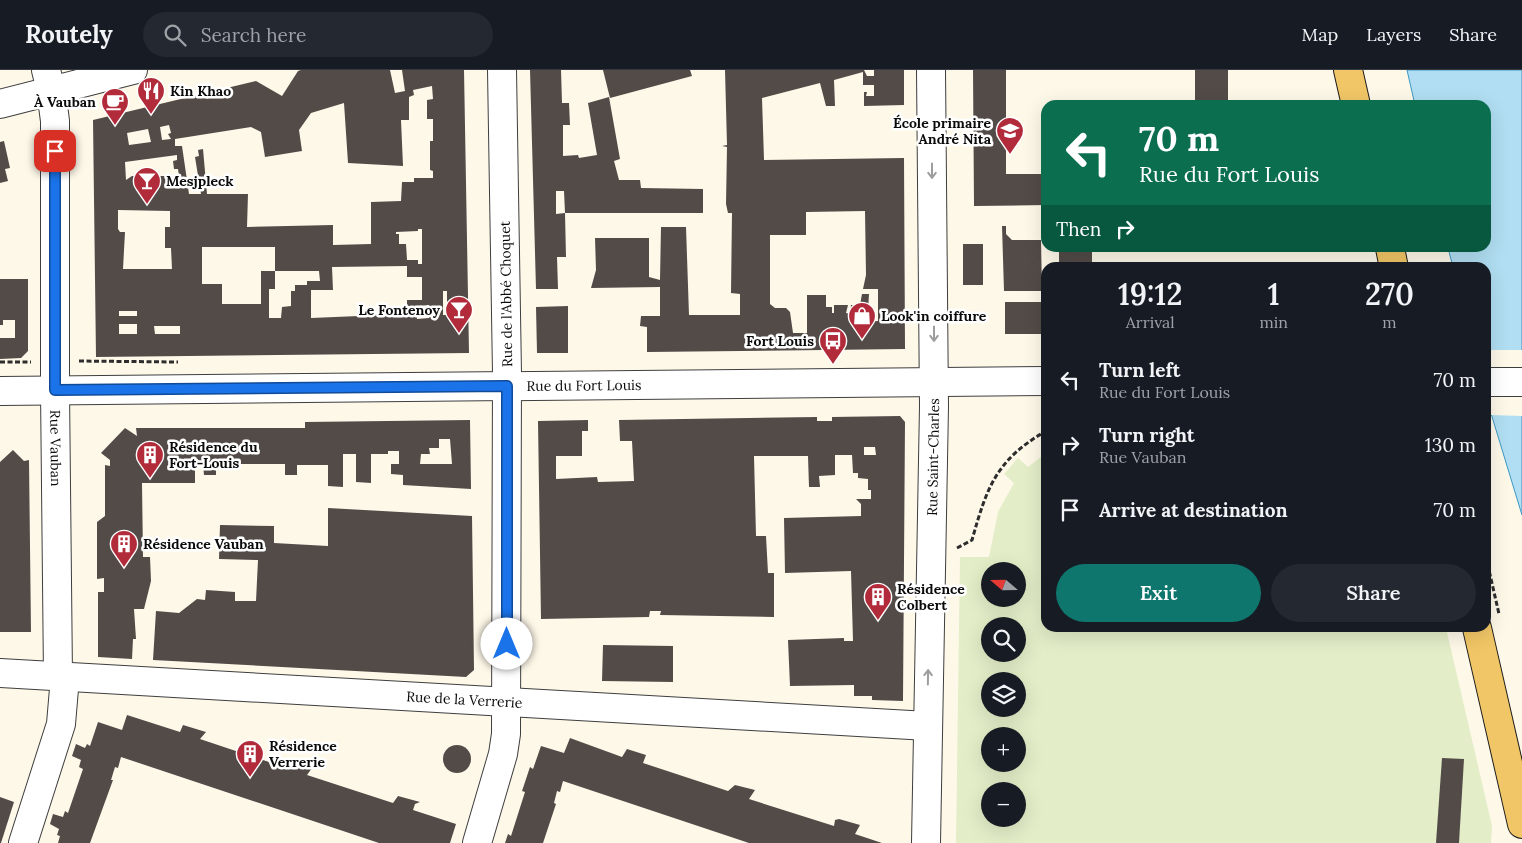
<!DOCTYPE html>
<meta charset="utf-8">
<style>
body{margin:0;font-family:Lora,serif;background:#242831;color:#f1f3f6;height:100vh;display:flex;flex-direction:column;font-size:19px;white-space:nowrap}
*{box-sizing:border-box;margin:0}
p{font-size:16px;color:#9ea1a6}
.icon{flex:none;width:28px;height:28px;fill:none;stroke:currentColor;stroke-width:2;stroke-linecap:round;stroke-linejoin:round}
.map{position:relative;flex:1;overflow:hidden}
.drawer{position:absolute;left:1041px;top:192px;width:450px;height:370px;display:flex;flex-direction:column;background:#171b24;border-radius:15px;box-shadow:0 5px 20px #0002}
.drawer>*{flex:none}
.banner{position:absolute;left:1041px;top:30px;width:450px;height:152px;border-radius:15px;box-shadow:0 5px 20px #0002;background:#0b6e4f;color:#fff;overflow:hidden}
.needle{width:32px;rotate:290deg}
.buttons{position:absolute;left:981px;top:492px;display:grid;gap:10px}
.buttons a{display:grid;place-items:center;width:45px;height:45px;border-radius:50%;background:#171b24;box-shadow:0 5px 20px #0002;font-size:25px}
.pin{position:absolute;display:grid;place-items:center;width:42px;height:42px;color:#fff;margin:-21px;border-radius:10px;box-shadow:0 2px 8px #0006}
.me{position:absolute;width:55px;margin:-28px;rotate:0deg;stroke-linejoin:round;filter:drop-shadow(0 0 4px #0008)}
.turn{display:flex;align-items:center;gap:18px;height:105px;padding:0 15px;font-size:22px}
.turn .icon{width:65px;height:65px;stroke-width:2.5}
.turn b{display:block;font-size:35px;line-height:42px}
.then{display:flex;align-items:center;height:48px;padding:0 15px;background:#0003;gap:10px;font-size:19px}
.eta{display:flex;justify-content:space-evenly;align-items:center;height:85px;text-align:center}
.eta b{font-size:30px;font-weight:600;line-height:35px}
.action{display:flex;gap:10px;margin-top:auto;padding:10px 15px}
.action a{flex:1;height:58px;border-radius:30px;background:#0f766e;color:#fff;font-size:20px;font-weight:600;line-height:58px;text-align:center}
.action a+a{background:#242831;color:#f1f3f6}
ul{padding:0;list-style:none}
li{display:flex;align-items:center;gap:15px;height:65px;padding:0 15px}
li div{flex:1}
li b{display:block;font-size:19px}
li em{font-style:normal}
header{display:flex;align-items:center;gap:30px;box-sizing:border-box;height:70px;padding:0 25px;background:#171b24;border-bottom:1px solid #363941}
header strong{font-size:24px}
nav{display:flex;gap:28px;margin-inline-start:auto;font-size:18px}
.search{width:350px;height:45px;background:#242831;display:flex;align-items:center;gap:12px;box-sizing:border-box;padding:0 18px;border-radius:28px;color:#9ea1a6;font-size:19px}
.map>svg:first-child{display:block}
.pitch{fill:#e3edc7;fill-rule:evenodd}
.water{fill:#b1def2;stroke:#3c98c5}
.pier{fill:#fef8e9}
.building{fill:#524b48;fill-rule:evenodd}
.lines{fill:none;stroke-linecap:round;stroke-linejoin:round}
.minor-casing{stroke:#3e3e3e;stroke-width:30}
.major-casing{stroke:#1c1c1c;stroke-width:30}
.path{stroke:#2d2d2d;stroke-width:3;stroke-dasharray:5 2.5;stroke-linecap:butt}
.minor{stroke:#fff;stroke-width:28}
.major{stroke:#f1c666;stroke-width:28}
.oneway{stroke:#9d9d9d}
.route-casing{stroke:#114b97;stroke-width:12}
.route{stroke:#1a73e8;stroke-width:9}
.labels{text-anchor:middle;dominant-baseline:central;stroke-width:5;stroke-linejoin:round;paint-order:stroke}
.poi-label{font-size:14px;font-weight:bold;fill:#0b0b0b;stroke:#fff;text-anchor:start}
.street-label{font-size:14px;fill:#0b0b0b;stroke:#fff}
</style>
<header>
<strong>Routely</strong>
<div class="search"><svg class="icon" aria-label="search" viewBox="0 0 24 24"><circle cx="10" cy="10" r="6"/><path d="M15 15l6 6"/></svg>Search here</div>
<nav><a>Map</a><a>Layers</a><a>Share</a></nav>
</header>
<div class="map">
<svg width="1522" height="773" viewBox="0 0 1522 773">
<rect width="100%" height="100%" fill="#fef8e9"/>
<path class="pitch" d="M1046,383V558H1446L1492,756L1491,773H956L960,487H989L998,442L1014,413L1004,404L1018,388L1028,397ZM990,501H1018V529H990ZM990,556H1018V584H990ZM990,611H1018V639H990ZM990,666H1018V694H990ZM990,721H1018V749H990Z"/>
<polygon class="water" points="1407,0 1522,0 1522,445 1486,327 1486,198 1453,197 1448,178 1486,178 1486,35 1415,35"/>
<polygon class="pier" points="1486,280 1522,280 1522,346 1491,345 1486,327"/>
<g class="building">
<path d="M301,0H390L395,23L405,21L402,0H464L469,283L96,287L93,50L256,11L282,26L298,1ZM432,16L433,29L427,30V49H433V71H430V100L433,101V108H414V112H402L401,131L371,132V174L333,175V155L247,157L248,124H207L203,79L198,80L199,86L195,87L201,124H189L182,76H175V69L251,57L261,62L265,87L302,81L299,60L311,43L344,33L348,93L403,96L401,50H409V27L414,25L413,20ZM169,55L171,63L168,64L171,69L162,70L160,57ZM148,59L151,72L129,75L127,63ZM177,85V90L173,91L174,99H178L179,106H132L126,110L125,92ZM118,140L170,141V157H165V178H171L172,199H123L125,162H120L118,159ZM418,159H422V194H418V190H407L406,174H399V164H396V162L418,161ZM202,177H275V201H319L320,211H307V215H295V221H291V236L282,237L281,248H269V219H275V201H261V234H222V214H202ZM407,196V207H422V230H407V244L311,248V220H333L332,197ZM443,221H447V237L450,245H443ZM429,235V248L417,249V236ZM119,241H137V246H119ZM119,254H137V264H119ZM154,256H180V264H155Z"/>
<polygon points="530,0 561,0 562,33 569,33 570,55 563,55 563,86 578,85 579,88 597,85 588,33 609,27 620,89 614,91 619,110 640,110 641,118 703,119 703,143 565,143 564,121 556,121 556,144 565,143 566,187 557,187 558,219 536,219"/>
<polygon points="603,0 690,0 692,6 610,28"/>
<path d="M725,0H864L867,6H874V0H904V35L864,36V22H867L866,26H874V15H863V2L834,10L835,36H826L820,13L762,28L764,90L904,88L905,279L647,282V257L640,256L641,246H660V217L591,218L596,200L595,168H649V207L660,210L661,157H686L689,245H740V224L731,223L732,143H728L726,134L727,77L722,76L727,75ZM865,141L866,205L863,219H878V251L864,252V240H868L869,224H862L860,235H851L850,244L846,243L848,235H834V243H832V237H826V225H807V263H793L790,242L786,238H775L770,234V165H806V142Z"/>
<polygon points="973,0 1006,0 1006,104 1046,104 1046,135 974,136"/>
<rect x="1195" y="0" width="33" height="35"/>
<polygon points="4,71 10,98 5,99 8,111 0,113 0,72"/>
<polygon points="1002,156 1006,156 1006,164 1012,170 1041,170 1042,221 1004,221"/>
<rect x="963" y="174" width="20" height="41"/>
<rect x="1059" y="178" width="33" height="20"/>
<polygon points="0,209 28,209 28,281 21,288 0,289 0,268 15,268 15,250 3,250 3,255 0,255"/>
<rect x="1005" y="232" width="41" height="32"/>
<polygon points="568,236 568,283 537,283 536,237"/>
<path d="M900,346L905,352L903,631L872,630V626H854V615L790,616L788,570L844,568V571H853L851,501L785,503L784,448L861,446V434L856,429H871V420H868V409L858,408V403H853L852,385H835V405L819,406L820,417H809L808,386H754L756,466H766L768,503H774V547L660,545L661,541H650L649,547L541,549L538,351L588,350V361H582V386H556V409L597,407L598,412L634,411L632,371H620L619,350L817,347V351H832V347ZM864,377H875L876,385H864Z"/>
<path d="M470,350L471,419L403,415V405L391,404V394H399V381H388V384H371V413L356,412V384H343V417L328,416V395H297V405H285V394H216V405H204L203,394H195V413H142L143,487H150L151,511L144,539H134L136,569H133L132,589L98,587V522H104V508L97,509V452L105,446V395L110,396V390L101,383L125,358L137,366L136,358H305V352ZM439,369H450L452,394H420L421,384H430L429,378H439Z"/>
<polygon points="13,380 24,391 29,390 31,562 0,562 0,392"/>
<polygon points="328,438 472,446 474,600 466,607 153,590 156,541 179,543 197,529 205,530 206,520 235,522 235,531 256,531 258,490 219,489 220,455 274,456 274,473 328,476"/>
<polygon points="603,575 673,576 673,612 602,611"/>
<polygon points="127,645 180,662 183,655 206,662 200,669 287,698 291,691 312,698 307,705 393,733 398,726 420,732 415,734 413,740 456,754 450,773 379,773 121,687 118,698 115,697 111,710 113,710 90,773 58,773 60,766 57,765 59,759 50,754 53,744 63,747 65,741 68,743 83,699 79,697 81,690 72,686 76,674 85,678 87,674 90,676 98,652 122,660"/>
<polygon points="570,668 622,687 627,679 646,685 643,693 728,721 735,715 755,720 749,729 834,756 835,750 839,749 860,755 855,764 882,773 749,773 563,711 560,722 557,721 554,733 556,734 543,773 505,773 508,764 511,766 525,722 522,721 530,697 533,699 541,676 564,683"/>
<circle cx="457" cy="689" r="14"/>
<polygon points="1442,688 1464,689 1459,773 1436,773"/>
<polygon points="0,727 14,732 1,773 0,773"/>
</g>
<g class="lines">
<defs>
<g id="minor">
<path id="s1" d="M46,0L51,20L55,51V320L58,607"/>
<polyline points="0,34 133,0"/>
<polyline points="1486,312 1522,312"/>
<path id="s2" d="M0,321L1046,311"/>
<path id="s3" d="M0,603L928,656"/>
<polyline points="23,773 61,654 65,607"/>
<polyline points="477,773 503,684 506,664 507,304 502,0"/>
<path id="s4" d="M926,773L934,336L931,0"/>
</g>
<g id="major">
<polyline points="1348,0 1356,35"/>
<polyline points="1390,178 1394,198"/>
<polyline points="1477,558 1522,754"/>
</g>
</defs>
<use href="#minor" class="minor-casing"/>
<use href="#major" class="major-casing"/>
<g class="path">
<polyline points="79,291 178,292"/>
<polyline points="0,292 31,292"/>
<path d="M957,478L972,470C987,417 996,390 1046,361"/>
<polyline points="1486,487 1499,544"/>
</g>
<use href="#minor" class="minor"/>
<use href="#major" class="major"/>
</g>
<defs><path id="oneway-shaft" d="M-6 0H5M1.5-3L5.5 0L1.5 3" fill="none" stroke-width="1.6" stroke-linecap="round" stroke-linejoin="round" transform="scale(1.25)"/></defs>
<g class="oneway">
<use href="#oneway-shaft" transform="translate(932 101) rotate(90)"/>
<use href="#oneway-shaft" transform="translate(934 264) rotate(90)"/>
<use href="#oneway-shaft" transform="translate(928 607) rotate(-89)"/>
</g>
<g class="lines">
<defs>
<polyline id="route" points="55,81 55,320 507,316 507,574"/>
</defs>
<use href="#route" class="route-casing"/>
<use href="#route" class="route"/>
</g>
<defs>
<symbol id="restaurant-pin" viewBox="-11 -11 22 30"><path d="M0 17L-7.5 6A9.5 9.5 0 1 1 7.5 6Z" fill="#b22b3b" stroke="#fff"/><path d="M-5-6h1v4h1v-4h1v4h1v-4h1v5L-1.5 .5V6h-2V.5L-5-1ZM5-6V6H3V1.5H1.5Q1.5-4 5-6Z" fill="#fff"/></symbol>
<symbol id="cafe-pin" viewBox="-11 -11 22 30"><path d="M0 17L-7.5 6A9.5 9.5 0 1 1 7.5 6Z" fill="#b22b3b" stroke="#fff"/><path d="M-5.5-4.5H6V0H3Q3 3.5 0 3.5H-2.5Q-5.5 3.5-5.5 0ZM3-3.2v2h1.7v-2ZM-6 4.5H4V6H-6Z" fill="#fff"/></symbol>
<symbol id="school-pin" viewBox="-11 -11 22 30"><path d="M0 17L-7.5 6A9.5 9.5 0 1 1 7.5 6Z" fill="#b22b3b" stroke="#fff"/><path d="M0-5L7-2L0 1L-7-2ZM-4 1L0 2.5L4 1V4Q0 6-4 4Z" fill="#fff"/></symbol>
<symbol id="bar-pin" viewBox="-11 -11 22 30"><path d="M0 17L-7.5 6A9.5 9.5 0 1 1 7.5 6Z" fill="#b22b3b" stroke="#fff"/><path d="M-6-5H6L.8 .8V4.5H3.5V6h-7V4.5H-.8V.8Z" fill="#fff"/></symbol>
<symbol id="shop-pin" viewBox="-11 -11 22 30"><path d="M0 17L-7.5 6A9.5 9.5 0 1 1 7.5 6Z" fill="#b22b3b" stroke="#fff"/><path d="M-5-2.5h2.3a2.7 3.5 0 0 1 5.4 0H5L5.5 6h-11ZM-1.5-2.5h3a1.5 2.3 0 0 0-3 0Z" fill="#fff"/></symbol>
<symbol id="bus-pin" viewBox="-11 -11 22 30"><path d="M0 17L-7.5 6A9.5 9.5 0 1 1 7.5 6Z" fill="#b22b3b" stroke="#fff"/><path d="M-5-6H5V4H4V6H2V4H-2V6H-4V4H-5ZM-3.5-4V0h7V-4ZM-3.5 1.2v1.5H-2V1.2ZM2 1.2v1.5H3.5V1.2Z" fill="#fff"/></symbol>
<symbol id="building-pin" viewBox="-11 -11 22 30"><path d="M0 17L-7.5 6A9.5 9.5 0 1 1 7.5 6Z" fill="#b22b3b" stroke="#fff"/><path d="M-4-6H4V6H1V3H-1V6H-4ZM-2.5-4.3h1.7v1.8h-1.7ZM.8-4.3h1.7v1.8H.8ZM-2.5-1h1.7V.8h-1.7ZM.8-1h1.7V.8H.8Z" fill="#fff"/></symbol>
</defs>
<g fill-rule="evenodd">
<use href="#restaurant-pin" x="135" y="5" width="32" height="43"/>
<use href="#cafe-pin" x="99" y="16" width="32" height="43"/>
<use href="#school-pin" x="994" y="45" width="32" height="43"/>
<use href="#bar-pin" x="131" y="95" width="32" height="43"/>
<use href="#bar-pin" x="443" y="224" width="32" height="43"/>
<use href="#shop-pin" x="846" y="230" width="32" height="43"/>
<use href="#bus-pin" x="817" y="255" width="32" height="43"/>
<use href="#building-pin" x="134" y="369" width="32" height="43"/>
<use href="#building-pin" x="108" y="458" width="32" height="43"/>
<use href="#building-pin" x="862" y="511" width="32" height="43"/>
<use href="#building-pin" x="234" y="668" width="32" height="43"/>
</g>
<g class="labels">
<g class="poi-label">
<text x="170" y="21">Kin Khao</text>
<text x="96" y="32" text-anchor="end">À Vauban</text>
<text x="991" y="53" text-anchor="end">École primaire<tspan x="991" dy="16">André Nita</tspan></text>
<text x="166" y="111">Mesjpleck</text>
<text x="440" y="240" text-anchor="end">Le Fontenoy</text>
<text x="881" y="246">Look'in coiffure</text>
<text x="814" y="271" text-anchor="end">Fort Louis</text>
<text x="169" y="377">Résidence du<tspan x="169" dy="16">Fort-Louis</tspan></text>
<text x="143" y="474">Résidence Vauban</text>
<text x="897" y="519">Résidence<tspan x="897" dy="16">Colbert</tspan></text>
<text x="269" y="676">Résidence<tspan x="269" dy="16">Verrerie</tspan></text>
</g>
<g class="street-label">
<text transform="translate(506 224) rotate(-91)">Rue de l'Abbé Choquet</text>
<text stroke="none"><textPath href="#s2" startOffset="584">Rue du Fort Louis</textPath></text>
<text stroke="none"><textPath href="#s1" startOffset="379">Rue Vauban</textPath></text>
<text stroke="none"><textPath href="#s4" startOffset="386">Rue Saint-Charles</textPath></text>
<text stroke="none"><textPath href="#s3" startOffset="465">Rue de la Verrerie</textPath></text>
</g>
</g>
</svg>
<div class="buttons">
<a><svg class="needle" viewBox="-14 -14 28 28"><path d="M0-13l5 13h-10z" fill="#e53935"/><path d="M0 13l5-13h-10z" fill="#9ea1a6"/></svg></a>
<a><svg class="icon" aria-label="search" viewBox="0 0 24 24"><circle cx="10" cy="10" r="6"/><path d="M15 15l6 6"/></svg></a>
<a><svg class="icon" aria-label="layers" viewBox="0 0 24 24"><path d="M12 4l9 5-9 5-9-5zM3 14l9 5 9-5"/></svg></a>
<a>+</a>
<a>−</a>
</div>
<div class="pin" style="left:55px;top:81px;background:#d93025"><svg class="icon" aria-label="arrive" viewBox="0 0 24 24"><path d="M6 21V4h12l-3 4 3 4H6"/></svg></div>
<svg class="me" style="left:507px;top:574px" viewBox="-20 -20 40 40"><circle r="19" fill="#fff"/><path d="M0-13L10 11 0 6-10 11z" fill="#1a73e8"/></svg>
<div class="banner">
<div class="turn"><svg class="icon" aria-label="left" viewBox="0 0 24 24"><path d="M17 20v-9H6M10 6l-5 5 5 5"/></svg><div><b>70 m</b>Rue du Fort Louis</div></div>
<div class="then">Then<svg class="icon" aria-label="right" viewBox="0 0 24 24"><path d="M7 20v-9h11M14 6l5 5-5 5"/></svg></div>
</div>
<section class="drawer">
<div class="eta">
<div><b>19:12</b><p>Arrival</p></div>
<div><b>1</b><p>min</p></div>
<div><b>270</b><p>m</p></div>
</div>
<ul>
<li><svg class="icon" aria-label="left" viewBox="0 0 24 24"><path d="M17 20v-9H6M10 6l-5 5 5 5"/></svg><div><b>Turn left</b><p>Rue du Fort Louis</p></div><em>70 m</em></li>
<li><svg class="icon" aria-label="right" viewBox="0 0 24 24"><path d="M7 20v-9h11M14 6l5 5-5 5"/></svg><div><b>Turn right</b><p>Rue Vauban</p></div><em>130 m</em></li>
<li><svg class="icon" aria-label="arrive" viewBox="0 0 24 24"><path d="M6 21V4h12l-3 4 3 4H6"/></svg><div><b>Arrive at destination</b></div><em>70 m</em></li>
</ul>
<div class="action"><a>Exit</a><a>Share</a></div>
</section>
</div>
